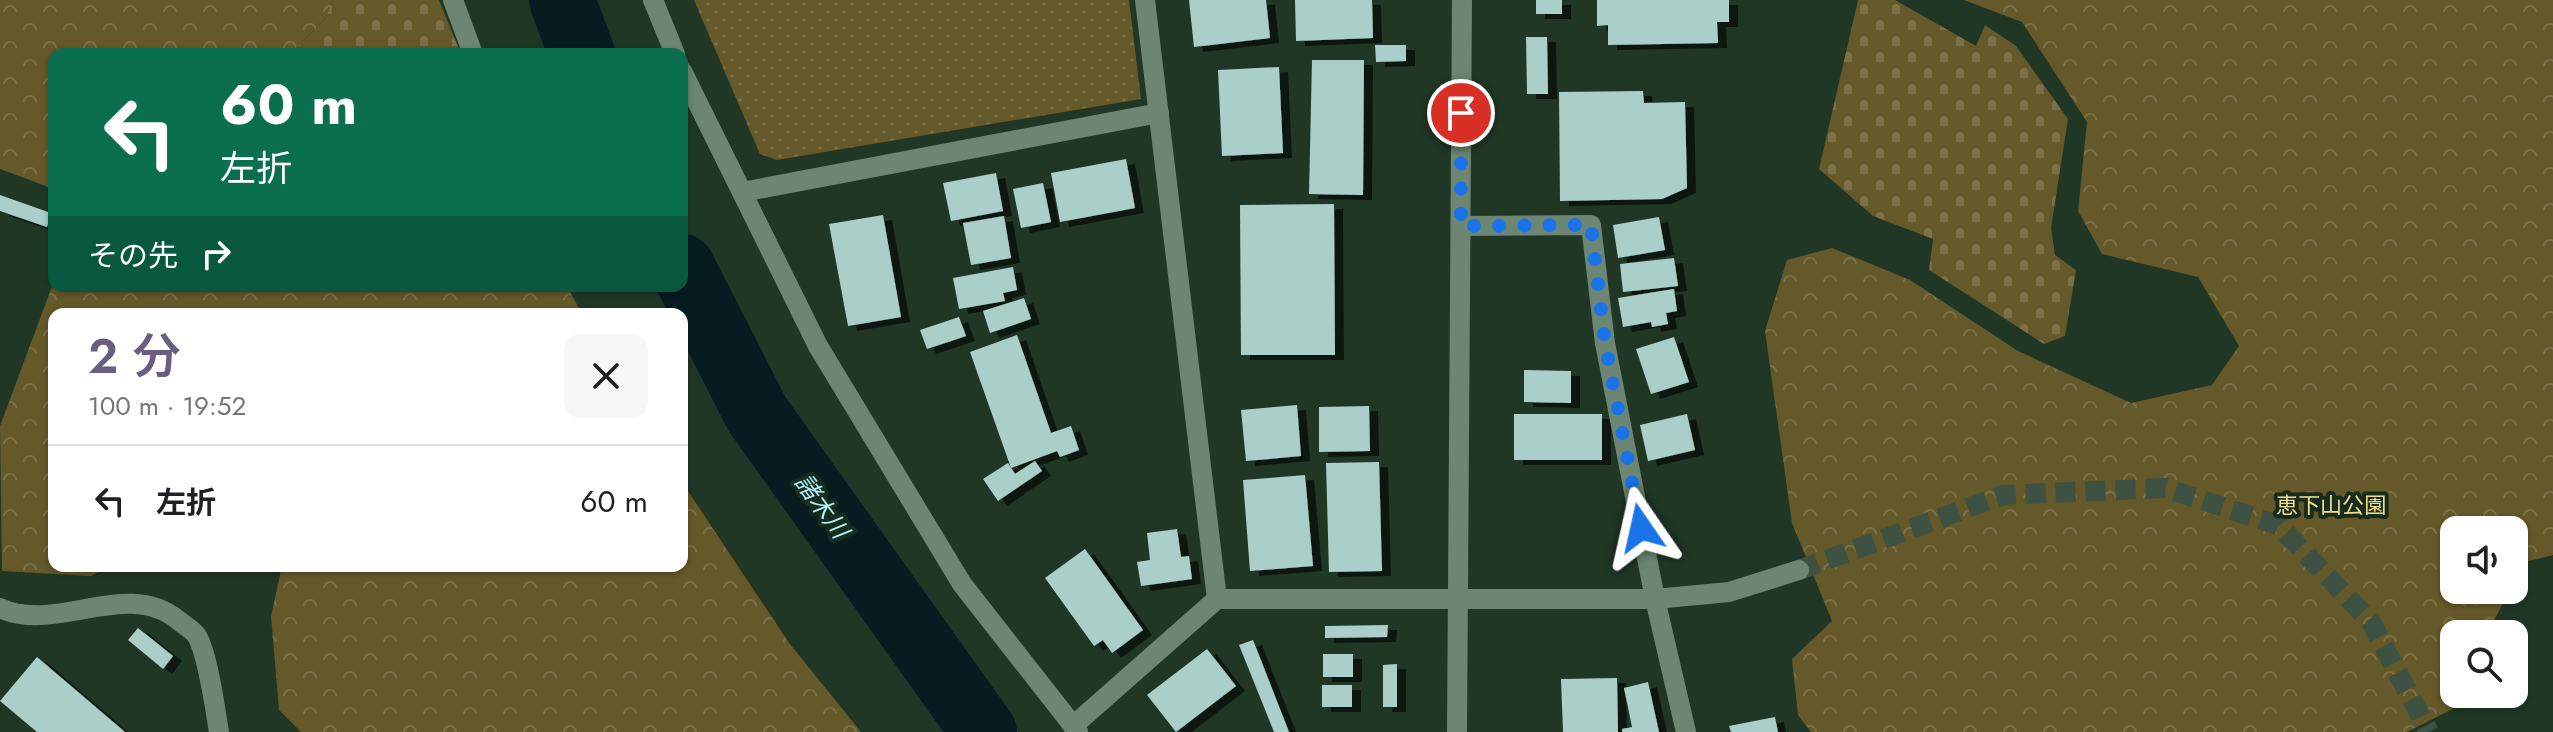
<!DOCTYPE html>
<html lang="ja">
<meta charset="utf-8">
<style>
body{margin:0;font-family:Jost,"Noto Sans JP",sans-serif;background:#f6f6f6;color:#202124;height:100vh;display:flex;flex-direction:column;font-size:30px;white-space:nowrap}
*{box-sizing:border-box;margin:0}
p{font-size:26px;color:#757577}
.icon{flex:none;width:44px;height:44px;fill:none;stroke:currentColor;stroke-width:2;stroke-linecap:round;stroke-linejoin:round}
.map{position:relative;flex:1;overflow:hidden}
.details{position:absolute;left:48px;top:308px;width:640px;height:264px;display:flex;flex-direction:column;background:#fff;border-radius:16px;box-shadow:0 2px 6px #0004}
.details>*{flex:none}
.hud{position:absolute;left:48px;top:48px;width:640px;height:244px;border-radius:16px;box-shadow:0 2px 6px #0004;background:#0b6e4f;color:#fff;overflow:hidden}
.tools{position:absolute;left:2440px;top:516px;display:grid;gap:16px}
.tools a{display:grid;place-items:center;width:88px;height:88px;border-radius:16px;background:#fff;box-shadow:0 2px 6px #0004;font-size:40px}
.pin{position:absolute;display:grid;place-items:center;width:68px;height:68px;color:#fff;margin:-34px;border:4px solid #fff;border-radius:50%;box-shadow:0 2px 8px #0007}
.me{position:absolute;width:88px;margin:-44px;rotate:349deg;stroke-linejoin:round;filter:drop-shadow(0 0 6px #0008)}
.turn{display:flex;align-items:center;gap:28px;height:168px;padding:0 40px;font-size:36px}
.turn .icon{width:104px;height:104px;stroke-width:2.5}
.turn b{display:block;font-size:56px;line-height:68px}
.then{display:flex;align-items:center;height:76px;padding:0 40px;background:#0003;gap:16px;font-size:30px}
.round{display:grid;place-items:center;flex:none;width:84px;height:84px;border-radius:16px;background:#f6f6f6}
.head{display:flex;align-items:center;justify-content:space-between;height:136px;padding:0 40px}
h1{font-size:48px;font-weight:600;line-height:60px;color:#695d81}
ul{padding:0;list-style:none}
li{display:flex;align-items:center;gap:24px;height:112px;padding:0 40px;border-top:2px solid #e0e0e0}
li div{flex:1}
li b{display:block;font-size:30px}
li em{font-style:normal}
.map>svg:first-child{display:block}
.green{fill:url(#green-dots)}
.forest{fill:url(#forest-crowns)}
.cemetery{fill:url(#cemetery-stones)}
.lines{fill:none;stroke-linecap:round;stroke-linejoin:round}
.river{stroke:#061c20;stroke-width:66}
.building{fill:#aacfc8;filter:url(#shadow)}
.minor-tunnel{stroke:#3d5242;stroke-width:20;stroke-dasharray:20 10;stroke-linecap:butt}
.minor{stroke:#6c8673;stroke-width:20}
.route{stroke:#1a73e8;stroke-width:14;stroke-dasharray:0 25.2}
.labels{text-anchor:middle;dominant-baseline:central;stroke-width:8;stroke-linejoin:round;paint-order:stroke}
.park-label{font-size:22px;fill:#f4dc8c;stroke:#162d1d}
.water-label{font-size:24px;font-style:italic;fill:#b3eefa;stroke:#162d1d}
</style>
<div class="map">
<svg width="2553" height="732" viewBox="0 0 2553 732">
<defs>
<pattern id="green-dots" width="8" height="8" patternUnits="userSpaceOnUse" patternTransform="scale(2)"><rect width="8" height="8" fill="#655829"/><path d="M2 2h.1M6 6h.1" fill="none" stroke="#7b7048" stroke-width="1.8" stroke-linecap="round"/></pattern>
<pattern id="forest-crowns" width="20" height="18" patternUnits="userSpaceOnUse" patternTransform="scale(2)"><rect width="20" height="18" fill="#655829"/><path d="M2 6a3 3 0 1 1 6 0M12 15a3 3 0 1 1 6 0" fill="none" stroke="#7b7048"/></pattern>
<pattern id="cemetery-stones" width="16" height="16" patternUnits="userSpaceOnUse" patternTransform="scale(2)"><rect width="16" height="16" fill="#655829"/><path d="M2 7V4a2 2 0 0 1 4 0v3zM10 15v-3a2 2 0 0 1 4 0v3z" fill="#7b7048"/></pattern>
<filter id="shadow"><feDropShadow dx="9" dy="5" stdDeviation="0" flood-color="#0009"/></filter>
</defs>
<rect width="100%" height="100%" fill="#203726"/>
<polygon class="green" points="694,0 1129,0 1141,99 777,160 760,154"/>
<g class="forest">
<polygon points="0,0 333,0 325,19 290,54 54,54 54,189 0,169"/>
<polygon points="1964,0 2553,0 2553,555 2525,562 2514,582 2514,530 2454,530 2454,590 2510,590 2491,626 2490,634 2454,634 2454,694 2482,694 2407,732 1811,732 1798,715 1792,659 1832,621 1792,523 1765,331 1787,260 1832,248 1910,280 2018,351 2131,403 2212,385 2239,346 2198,277 2102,254 2078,211 2087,122 2022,22"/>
<polygon points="54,281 54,286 567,286 582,314 54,314 54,566 110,566 91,576 2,571 0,426"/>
<polygon points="682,482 789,643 861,732 301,732 279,710 271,616 282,566 682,566"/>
</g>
<g class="cemetery">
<polygon points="333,0 439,0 461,54 290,54 325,19"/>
<polygon points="1858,0 1895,0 1976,46 1985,25 2016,46 2068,119 2051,228 2055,255 2076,270 2065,336 2044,344 1929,270 1933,239 1873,216 1819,169"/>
</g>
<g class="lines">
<g class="river">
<polyline points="562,0 582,54"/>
<polyline points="682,267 757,414 984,732"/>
</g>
</g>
<g class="building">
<polygon points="1189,0 1266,0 1270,38 1194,47"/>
<polygon points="1295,0 1372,0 1373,38 1296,41"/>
<rect x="1536" y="0" width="26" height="14"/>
<polygon points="1597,0 1729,0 1729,22 1717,22 1718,43 1608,45 1608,25 1597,26"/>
<polygon points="1526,37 1547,37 1548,94 1527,94"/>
<polygon points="1375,45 1406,45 1406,61 1376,62"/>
<polygon points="1312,60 1364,60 1363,195 1309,194"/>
<polygon points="1279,67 1283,153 1222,156 1218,70"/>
<polygon points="1643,91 1644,103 1685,102 1687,188 1662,199 1560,201 1559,92"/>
<polygon points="1126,159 1135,208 1060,222 1051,173"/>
<polygon points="996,173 1003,211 951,221 943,183"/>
<polygon points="1043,183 1051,222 1021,228 1013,189"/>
<polygon points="0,195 51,213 47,227 0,211"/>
<polygon points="1334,204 1335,355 1241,355 1240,205"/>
<polygon points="883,215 901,317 848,326 829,224"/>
<polygon points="1004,216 1011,258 971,265 963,223"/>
<polygon points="1659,217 1665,250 1618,258 1613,225"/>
<polygon points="1674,258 1678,286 1623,292 1620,264"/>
<polygon points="1013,267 1017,290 1003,293 1005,301 959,309 953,278"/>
<polygon points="1674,289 1677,311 1666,313 1668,324 1652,327 1651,322 1623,327 1618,298"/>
<polygon points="1024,298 1031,319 990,333 983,311"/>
<polygon points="959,317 966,336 927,349 920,330"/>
<polygon points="1017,335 1051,433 1071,426 1079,450 1060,457 1057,451 1011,468 970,352"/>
<polygon points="1674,337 1689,382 1651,394 1636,349"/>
<polygon points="1524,370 1571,371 1571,403 1524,402"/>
<polygon points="1297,405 1301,456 1246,461 1241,410"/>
<polygon points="1369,406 1370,451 1319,452 1319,407"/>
<rect x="1514" y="414" width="88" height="46"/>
<polygon points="1687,414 1695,450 1648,461 1640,425"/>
<polygon points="1035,461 1042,471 998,501 983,479 1008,463 1015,474"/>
<polygon points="1379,462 1382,571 1329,572 1326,463"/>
<polygon points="1305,475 1313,566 1250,571 1243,480"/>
<polygon points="1177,529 1181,557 1189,556 1192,579 1141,586 1137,562 1150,560 1147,533"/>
<polygon points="1085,549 1143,630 1112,653 1103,640 1094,646 1045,578"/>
<polygon points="1388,625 1387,637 1325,638 1325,626"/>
<polygon points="138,628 173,656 163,669 128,640"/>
<polygon points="1253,640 1289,732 1274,732 1239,645"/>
<polygon points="1207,649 1236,686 1176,732 1147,695"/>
<rect x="1323" y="654" width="30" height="23"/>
<polygon points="37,657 125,732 37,732 0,701"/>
<polygon points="1397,664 1397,707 1383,707 1383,665"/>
<polygon points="1617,678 1618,732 1563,732 1561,679"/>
<polygon points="1648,682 1659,732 1622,732 1622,729 1632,727 1624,688"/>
<rect x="1322" y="685" width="30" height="22"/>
<polygon points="1775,717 1778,732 1731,732 1729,726"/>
</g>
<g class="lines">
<polyline class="minor-tunnel" points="1799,570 2003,495 2165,488 2278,525 2371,622 2429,732"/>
<g class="minor">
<polyline points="453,0 473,54"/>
<polyline points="653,0 675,54"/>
<polyline points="1145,0 1217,599"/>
<polyline points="682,71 818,346 962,584 1078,732"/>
<polyline points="742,192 1159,113"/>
<polyline points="1461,226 1591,225 1605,343 1655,599 1686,732"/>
<path d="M0,608C56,634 126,578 178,620C184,625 193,630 197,636C208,655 215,708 219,732"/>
<polyline points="1073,726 1217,599 1655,599 1729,592 1799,570"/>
<polyline points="1457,732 1462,0"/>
</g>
</g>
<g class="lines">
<polyline class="route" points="1461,113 1461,226 1591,225 1605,343 1641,528"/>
</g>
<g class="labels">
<g class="park-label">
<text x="2331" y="505">恵下山公園</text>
</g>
<g class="water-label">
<text transform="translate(822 506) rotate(54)">諸木川</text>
</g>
</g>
</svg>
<div class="tools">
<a><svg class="icon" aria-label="sound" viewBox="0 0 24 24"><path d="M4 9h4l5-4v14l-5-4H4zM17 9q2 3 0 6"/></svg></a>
<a><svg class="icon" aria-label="search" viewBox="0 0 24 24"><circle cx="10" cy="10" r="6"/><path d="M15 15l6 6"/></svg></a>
</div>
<div class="pin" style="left:1461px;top:113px;background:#d93025"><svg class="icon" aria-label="arrive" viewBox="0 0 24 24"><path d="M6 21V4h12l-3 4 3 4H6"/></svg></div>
<svg class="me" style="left:1641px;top:528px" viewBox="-20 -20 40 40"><path d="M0-17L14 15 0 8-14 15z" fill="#1a73e8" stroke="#fff" stroke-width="4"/></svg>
<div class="hud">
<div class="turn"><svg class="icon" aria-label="left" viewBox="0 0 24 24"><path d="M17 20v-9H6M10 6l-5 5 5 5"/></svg><div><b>60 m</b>左折</div></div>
<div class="then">その先<svg class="icon" aria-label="right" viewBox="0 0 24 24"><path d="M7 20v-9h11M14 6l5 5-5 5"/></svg></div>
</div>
<section class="details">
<div class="head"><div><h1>2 分</h1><p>100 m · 19:52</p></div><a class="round"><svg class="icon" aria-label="close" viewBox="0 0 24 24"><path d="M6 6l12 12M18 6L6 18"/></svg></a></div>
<ul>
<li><svg class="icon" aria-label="left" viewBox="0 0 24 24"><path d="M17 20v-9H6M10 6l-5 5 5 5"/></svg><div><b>左折</b></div><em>60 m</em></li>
</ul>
</section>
</div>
